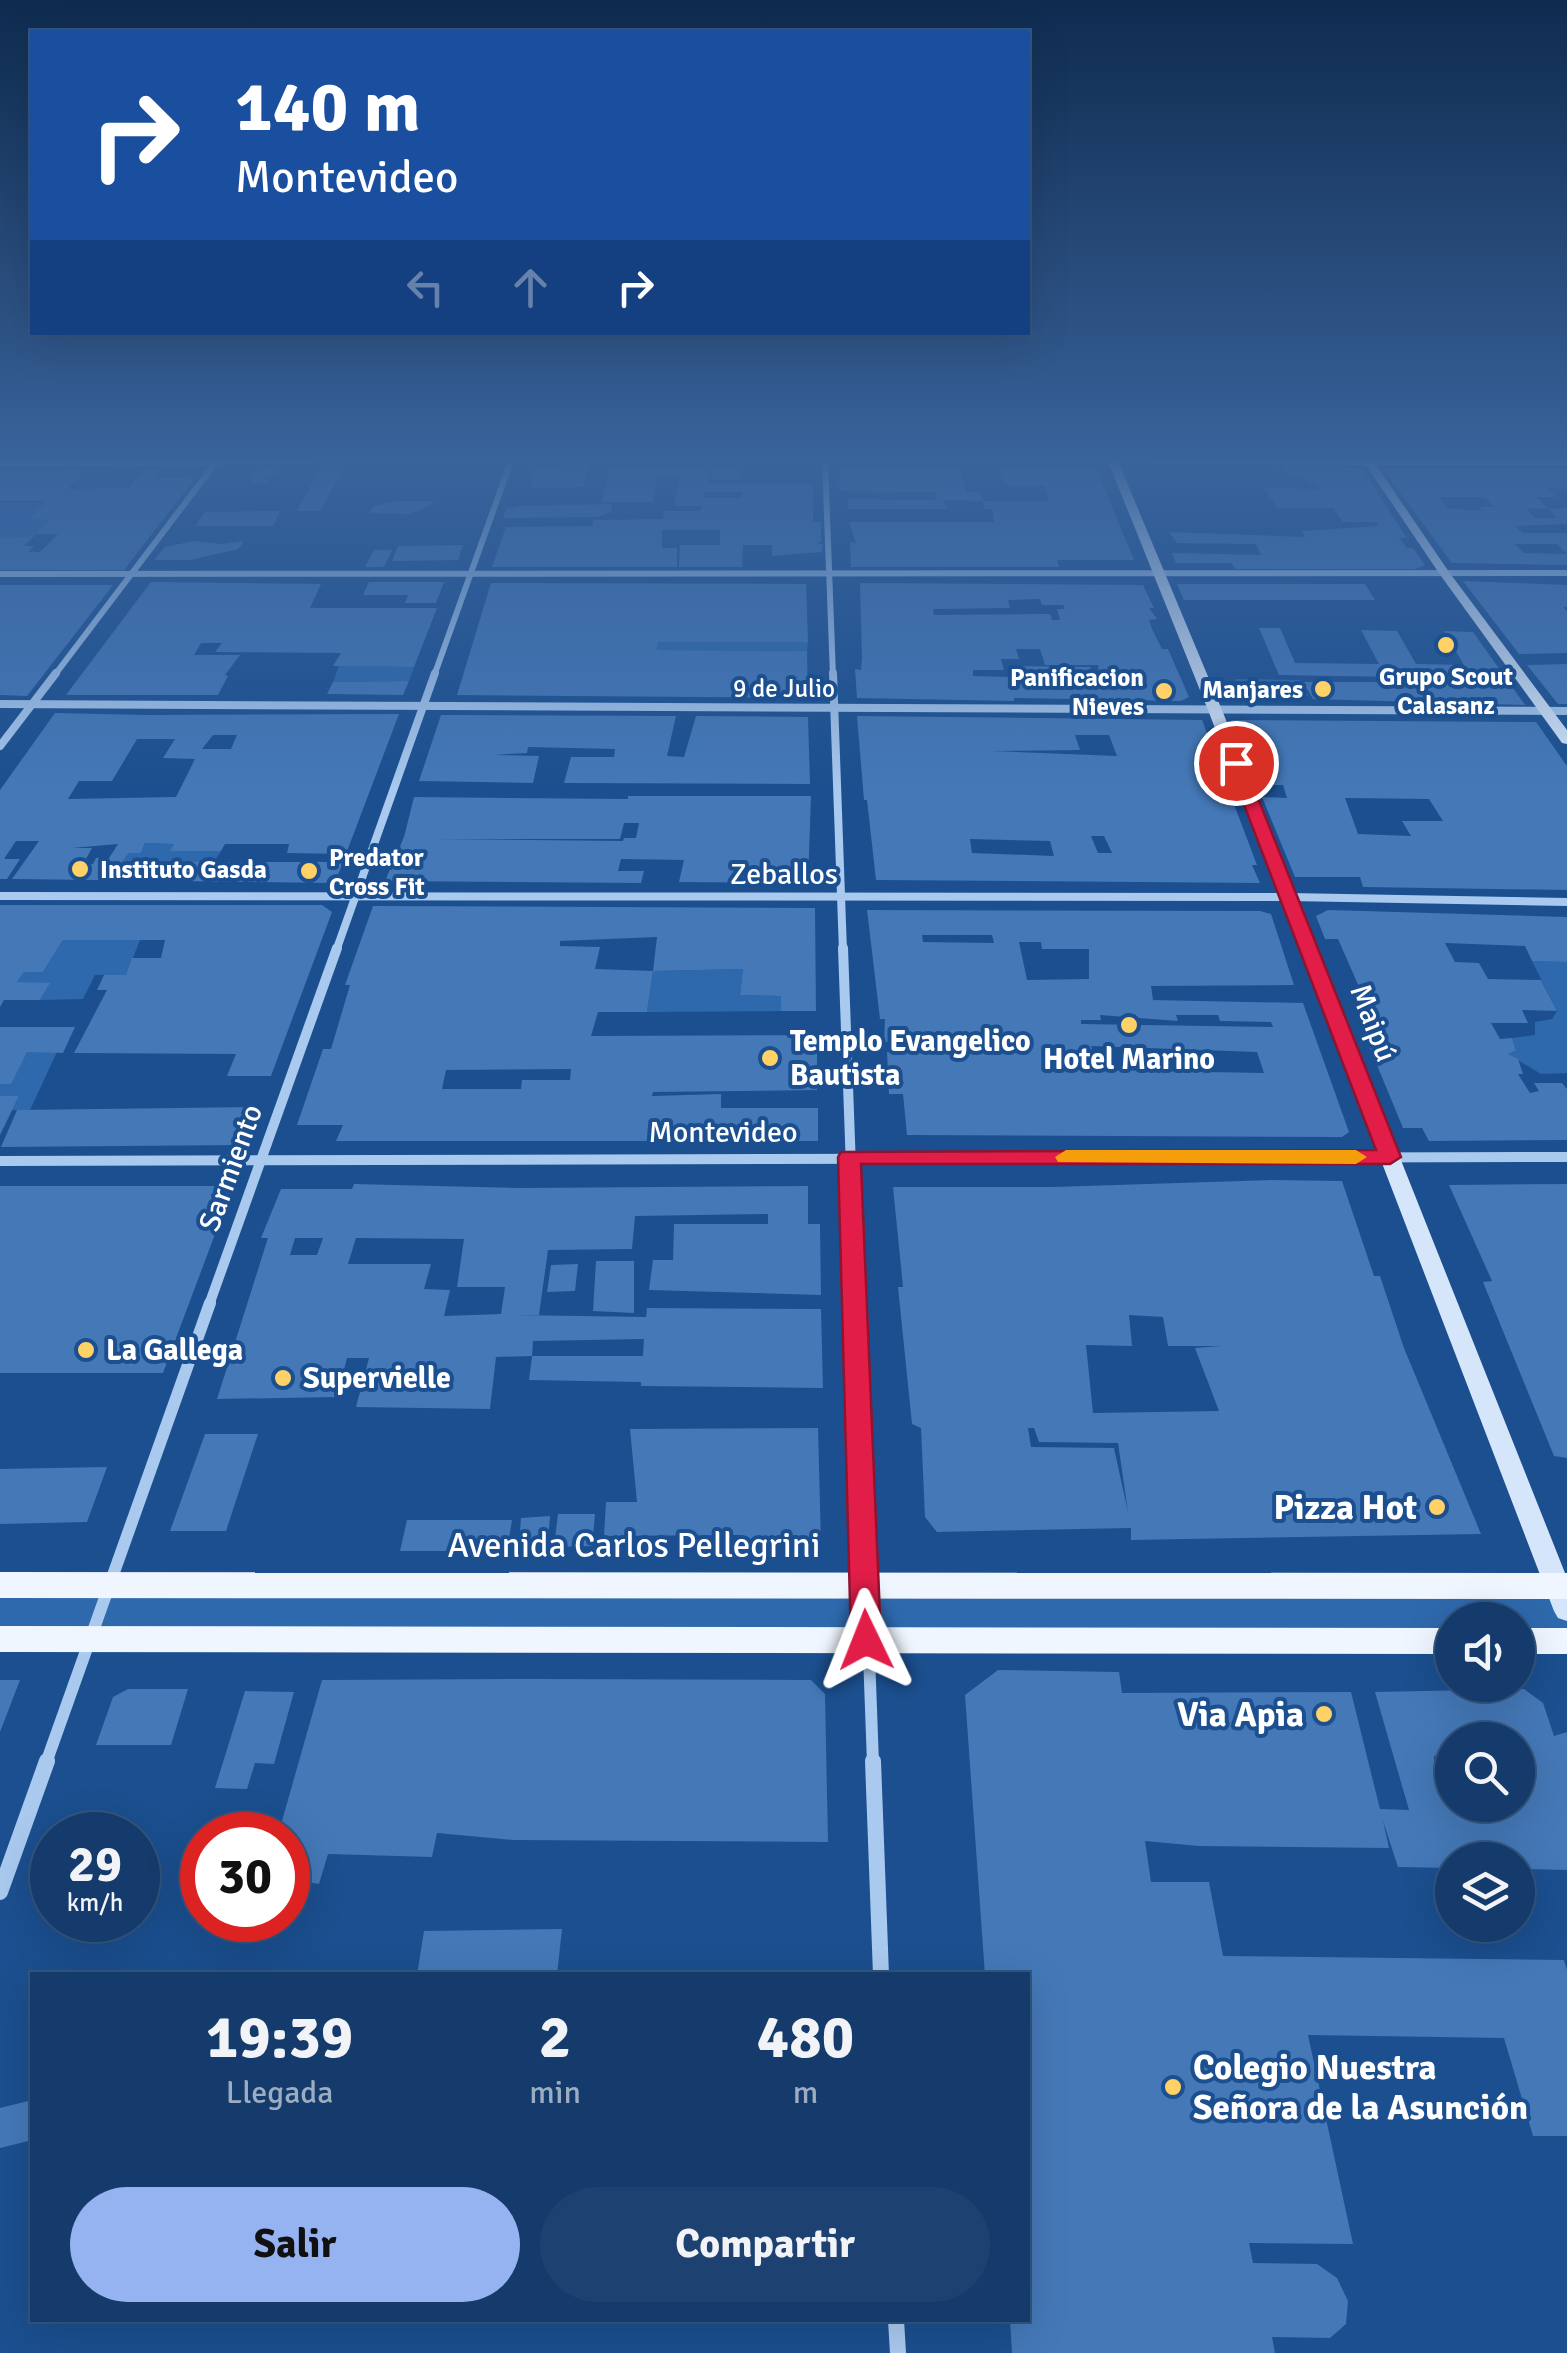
<!DOCTYPE html>
<html lang="es">
<meta charset="utf-8">
<style>
body{margin:0;font-family:Signika,sans-serif;background:#1d4271;color:#f1f3f6;height:100vh;display:flex;flex-direction:column;font-size:38px;white-space:nowrap}
*{box-sizing:border-box;margin:0}
p{font-size:32px;color:#9dadc1}
.icon{flex:none;width:55px;height:55px;fill:none;stroke:currentColor;stroke-width:2;stroke-linecap:round;stroke-linejoin:round}
.map{position:relative;flex:1;overflow:hidden}
.details{position:absolute;left:30px;top:1972px;width:1000px;height:350px;display:flex;flex-direction:column;background:#143b6b;border-radius:0px;box-shadow:0 10px 40px #0002,0 0 0 2px #33557e}
.details>*{flex:none}
.guide{position:absolute;left:30px;top:30px;width:1000px;height:305px;border-radius:0px;box-shadow:0 10px 40px #0002,0 0 0 2px #33557e;background:#1a4fa0;color:#fff;overflow:hidden}
.tools{position:absolute;left:1435px;top:1602px;display:grid;gap:20px}
.tools a{display:grid;place-items:center;width:100px;height:100px;border-radius:50%;background:#143b6b;box-shadow:0 10px 40px #0002,0 0 0 2px #33557e;font-size:50px}
.speed{position:absolute;left:30px;top:1812px;display:flex;gap:20px;font-size:50px;font-weight:700;text-align:center}
.speed>*{display:grid;place-content:center;width:130px;height:130px;border-radius:50%;background:#143b6b;box-shadow:0 10px 40px #0002,0 0 0 2px #33557e;line-height:1}
.speed small{font-size:25px;font-weight:400}
.speed .limit{border:15px solid #d22;background:#fff;color:#111}
.pin{position:absolute;display:grid;place-items:center;width:85px;height:85px;color:#fff;margin:-42px;border:5px solid #fff;border-radius:50%;box-shadow:0 2px 10px #0007}
.me{position:absolute;width:110px;margin:-55px;rotate:358deg;stroke-linejoin:round;filter:drop-shadow(0 0 8px #0008)}
.turn{display:flex;align-items:center;gap:35px;height:210px;padding:0 40px;font-size:45px}
.turn .icon{width:130px;height:130px;stroke-width:2.5}
.turn b{display:block;font-size:70px;line-height:85px}
.lanes{display:flex;align-items:center;height:95px;padding:0 40px;background:#0003;justify-content:center;gap:50px;direction:ltr}
.lanes .off{opacity:.35}
.eta{display:flex;justify-content:space-evenly;align-items:center;height:170px;text-align:center}
.eta b{font-size:60px;font-weight:700;line-height:70px}
.action{display:flex;gap:20px;margin-top:auto;padding:20px 40px}
.action a{flex:1;height:115px;border-radius:60px;background:#95b2f1;color:#111;font-size:40px;font-weight:700;line-height:115px;text-align:center}
.action a+a{background:#1d4271;color:#f1f3f6}
.map>svg:first-child{display:block}
.green{fill:#2e69ad}
.building{fill:#4478b7;fill-rule:evenodd}
.lines{fill:none;stroke-linecap:round;stroke-linejoin:round}
.minor-far4{stroke:#a9c9ee;stroke-width:6}
.minor-far3{stroke:#a9c9ee;stroke-width:8}
.minor-far2{stroke:#a9c9ee;stroke-width:10}
.minor-far1{stroke:#a9c9ee;stroke-width:12}
.minor{stroke:#a9c9ee;stroke-width:16}
.secondary{fill:#d6e6fa;fill-rule:evenodd}
.primary{fill:#f0f6ff;fill-rule:evenodd}
.route{fill:#e11d48;stroke:#92132f;stroke-width:2.5}
.slow{fill:#f59e0b}
.poi-dot{fill:#ffd166;stroke:#1b4f8f;stroke-width:4}
.labels{text-anchor:middle;dominant-baseline:central;stroke-width:8;stroke-linejoin:round;paint-order:stroke}
.far-poi-label{font-size:25px;font-weight:bold;fill:#fff;stroke:#1b4f8f;text-anchor:end}
.far-street-label{font-size:25px;fill:#fff;stroke:#1b4f8f}
.street-label{font-size:30px;fill:#fff;stroke:#1b4f8f}
.poi-label{font-size:30px;font-weight:bold;fill:#fff;stroke:#1b4f8f;text-anchor:start}
.near-poi-label{font-size:35px;font-weight:bold;fill:#fff;stroke:#1b4f8f;text-anchor:end}
.near-street-label{font-size:35px;fill:#fff;stroke:#1b4f8f}
</style>
<div class="map">
<svg width="1567" height="2353" viewBox="0 0 1567 2353">
<rect width="100%" height="100%" fill="#1b4f8f"/>
<g class="green">
<polygon points="0,502 46,502 31,519 51,519 34,536 0,538"/>
<polygon points="658,642 808,642 807,651 657,650"/>
<polygon points="339,666 414,667 409,681 333,682"/>
<polygon points="1235,679 1300,680 1308,696 1242,696"/>
<polygon points="145,843 174,844 171,851 221,851 214,862 122,862 129,853 141,853"/>
<polygon points="63,940 140,940 126,975 95,975 83,999 40,1000 49,984 17,982 24,972 43,972"/>
<polygon points="1532,961 1567,962 1567,1073 1541,1074 1508,1054 1516,1049 1512,1038 1535,1035 1535,1022 1552,1019 1557,1011"/>
<polygon points="743,969 740,995 781,996 781,1011 647,1012 653,971"/>
<polygon points="27,1052 57,1052 30,1110 12,1110 19,1096 0,1096 0,1084"/>
<polygon points="0,1585 1567,1586 1567,1641 1518,1641 1518,1620 1452,1620 1452,1641 0,1639"/>
</g>
<g class="building">
<polygon points="588,464 584,487 531,488 534,468"/>
<polygon points="714,467 742,467 740,480 711,480"/>
<polygon points="840,467 959,467 967,492 980,492 983,501 1049,502 1045,486 1006,486 998,469 1096,468 1134,560 1057,560 1059,567 851,567 850,542 856,543 849,522 994,522 992,509 984,509 983,501 943,500 947,509 848,509 848,499 936,500 935,492 839,491"/>
<polygon points="1282,467 1361,468 1407,538 1399,538 1407,548 1413,548 1425,565 1416,569 1235,569 1231,563 1176,563 1172,553 1261,555 1256,544 1177,543 1169,532 1305,537 1302,531 1379,526 1376,522 1343,522 1333,508 1278,508 1264,488 1321,489 1317,483 1307,483 1304,476 1287,476"/>
<polygon points="258,468 279,468 275,475 266,475 264,480 269,480 267,483 250,483"/>
<path d="M610,468H710L707,484H813V522H821V541L817,544H823L822,552L772,556V545H743L742,567H679L680,545H720V530H662V548H677V567H492L506,527L593,526V520L663,519L664,511H700L702,506H674L680,476H657L653,502H602ZM705,492H743L742,498H704Z"/>
<path d="M1382,468H1567V489L1548,488L1556,497H1536L1549,509L1526,508L1535,518H1557L1549,509L1567,508V524L1515,526L1523,533H1567V554L1557,544H1514L1524,553L1567,554V565L1452,563ZM1438,497H1485L1494,507H1478L1483,511L1447,508Z"/>
<polygon points="86,470 67,489 129,488 143,470 160,470 154,478 196,477 124,570 0,570 0,538 34,536 24,546 34,546 28,552 40,552 58,534 36,534 51,519 30,519 46,501 0,501 0,472"/>
<polygon points="319,470 342,470 320,511 297,511"/>
<polygon points="398,501 433,501 430,506 408,514 369,513 374,506"/>
<polygon points="612,504 611,512 597,517 503,518 506,509 520,506"/>
<polygon points="280,511 273,526 195,526 205,512"/>
<polygon points="194,541 221,544 244,541 238,549 190,560 154,560 165,547"/>
<polygon points="463,545 458,560 392,561 398,546"/>
<polygon points="374,550 392,550 384,567 365,567"/>
<polygon points="1463,581 1567,585 1567,607 1563,607 1567,611 1567,653 1519,654"/>
<polygon points="151,582 321,584 310,608 437,608 414,667 333,666 341,653 215,652 222,643 201,643 194,655 240,655 225,675 228,676 218,695 66,695"/>
<polygon points="369,582 444,582 436,603 405,603 408,595 363,595"/>
<polygon points="491,583 806,584 808,642 658,642 657,650 807,651 808,698 457,695"/>
<path d="M860,583L1143,585L1154,608H1149L1157,619L1149,620L1152,629L1162,649H1168L1189,697L1181,701L1014,698V701L857,698L855,669L861,670L862,658ZM1040,599L1042,605H1063L1065,609H1057L1060,620H1052L1050,614L934,615L933,609L1010,608L1008,600ZM1016,649H1040L1045,665H1098L1100,677L1093,676L1090,667L1010,666V677L973,676V670H1004L1001,659H1019Z"/>
<polygon points="1177,584 1365,584 1375,600 1184,600"/>
<polygon points="0,585 113,585 27,696 0,695"/>
<polygon points="1259,628 1280,628 1295,663 1379,664 1361,630 1397,631 1416,664 1464,665 1444,631 1473,632 1525,705 1313,699 1303,682 1402,682 1399,677 1279,675"/>
<polygon points="1567,664 1567,704 1558,704 1527,665"/>
<polygon points="409,681 403,695 327,694 333,682"/>
<path d="M55,713L145,715L399,714L346,854L287,853L289,844H225L221,851H170L174,844L145,843L141,853H129L122,862H343L335,883L12,879L39,841H16L4,859H20L7,879H0V790ZM213,735H237L231,749H202ZM137,739H175L163,758L195,759L176,797L68,799L79,781H112ZM118,844L109,858H96L93,864H83L92,848H72Z"/>
<polygon points="441,715 676,716 667,756 684,757 696,716 808,717 810,784 564,783 571,757 614,757 615,749 528,747 527,753 493,755 539,756 533,783 419,781"/>
<path d="M857,716L1202,720L1257,865H1252L1260,883L876,880L867,800H864ZM1075,735H1109L1117,756L991,751L1080,750ZM1091,836H1104L1112,853H1098ZM970,839L1050,841L1054,856L972,853Z"/>
<path d="M1231,720L1536,722L1567,766V890L1363,887L1360,877H1295L1262,797L1287,798L1283,785H1266L1254,751H1244ZM1345,798L1429,799L1443,821H1402L1411,836L1358,834Z"/>
<path d="M628,796H811L808,883L679,882L684,860L621,859L618,871H644L641,883L385,881L404,837L414,797L628,799ZM624,823H639L636,838H624L623,841L437,839H620Z"/>
<polygon points="0,905 322,905 332,912 271,1076 227,1076 236,1054 74,1053 107,990 97,990 104,975 126,975 132,958 161,958 165,940 63,940 43,972 24,972 17,982 50,983 40,1000 4,1000 0,1007"/>
<path d="M373,906L815,908L816,1011H781V996L740,995L743,969L653,971L657,937L560,941V946L600,947L595,969L653,971L647,1012H598L591,1036L817,1035V1090L653,1092L652,1096L721,1094V1108H818V1141H336L343,1125H297L323,1049H331L350,985H345ZM571,1069L570,1080H522L521,1089H442L446,1070Z"/>
<path d="M867,910L1260,911L1271,914L1294,985L1151,986L1153,1000L1303,1003L1349,1132L1342,1137L907,1135L903,1094H889L887,1052L1017,1053L1014,1042H884L885,1019H880ZM922,935H992L994,943L923,942ZM1019,942H1041L1042,949H1089V979L1027,980ZM1100,1015L1178,1021L1176,1015H1218L1220,1021L1271,1022L1273,1027L1081,1024V1020H1101ZM1091,1046L1257,1052L1264,1073L1098,1070Z"/>
<polygon points="1328,910 1567,917 1567,962 1532,961 1525,946 1445,943 1455,962 1479,963 1488,979 1541,980 1557,1011 1522,1010 1528,1023 1491,1023 1500,1039 1512,1038 1516,1050 1508,1054 1518,1059 1523,1074 1518,1074 1530,1093 1539,1091 1534,1083 1562,1083 1567,1089 1567,1140 1429,1141 1422,1128 1403,1128 1365,1036 1381,1037 1338,939 1325,939 1316,916"/>
<polygon points="0,1027 75,1027 63,1053 27,1052 11,1084 0,1084"/>
<polygon points="0,1096 19,1096 0,1135"/>
<polygon points="260,1107 244,1145 1,1147 17,1110"/>
<path d="M1272,1180L1342,1181L1374,1276H1380L1404,1348L1481,1534L1131,1540V1528L937,1532L925,1517L921,1428L912,1424L898,1287H903L893,1187H1053ZM1129,1315L1163,1317L1168,1346H1221L1195,1348L1219,1411L1093,1413L1086,1345L1132,1346ZM1028,1428H1034L1039,1442L1118,1443L1128,1512L1114,1448L1031,1447Z"/>
<path d="M354,1184L520,1188L808,1186V1224H820L821,1295L649,1290L653,1260H673L674,1224H768V1214L635,1216L632,1249L548,1250L539,1315H514L646,1317L647,1308L821,1309L823,1388L641,1386V1382L529,1380L532,1356H643L644,1339L533,1341L532,1356L496,1357L490,1409L356,1407L369,1358H347L337,1397L217,1399L268,1238H261L281,1189H352ZM295,1238H323L317,1255H290ZM356,1238L464,1239L457,1287H505L501,1314L444,1316L450,1290L424,1289L431,1264H348Z"/>
<polygon points="1567,1184 1567,1458 1554,1456 1483,1282 1492,1281 1449,1185"/>
<polygon points="0,1186 233,1186 163,1373 0,1373"/>
<polygon points="596,1261 634,1261 634,1313 593,1311"/>
<polygon points="578,1264 575,1291 547,1292 551,1265"/>
<polygon points="818,1428 821,1544 741,1544 741,1535 604,1536 606,1502 637,1502 630,1429"/>
<polygon points="205,1434 258,1434 226,1531 170,1531"/>
<polygon points="107,1467 87,1522 0,1524 0,1469"/>
<polygon points="558,1514 595,1514 592,1546 554,1547"/>
<polygon points="550,1516 548,1543 519,1544 521,1518"/>
<polygon points="407,1520 512,1520 507,1551 400,1551"/>
<path d="M998,1670L1119,1672L1122,1693L1351,1692L1380,1809L1409,1810L1375,1692L1524,1689L1543,1703L1554,1736L1567,1732V1870L1518,1869V1860H1452V1868L1398,1867L1383,1821L1389,1848L1199,1846L1145,1841L1151,1882H1209L1223,1956L1564,1960L1567,1970V2136H1533L1504,2038L1308,2035L1353,2244L1249,2243L1253,2263L1317,2264L1337,2278L1348,2301L1346,2324L1330,2338L1272,2337L1275,2353H1012L1010,2320H1028V1975H985L965,1695ZM1452,1740H1518V1805H1452V1765L1434,1770V1756L1452,1751Z"/>
<polygon points="534,1679 811,1680 825,1694 828,1842 514,1840 437,1833 432,1857 328,1854 319,1884 288,1879 288,1835 278,1835 322,1680"/>
<polygon points="0,1680 20,1680 0,1732"/>
<polygon points="128,1689 188,1689 171,1745 96,1745 113,1697"/>
<polygon points="245,1691 294,1692 274,1764 255,1763 247,1789 215,1788"/>
<polygon points="562,1929 557,1975 417,1975 424,1931"/>
<polygon points="32,2100 32,2140 0,2148 0,2108"/>
</g>
<g class="lines">
<g class="minor-far4">
<polyline points="825,461 833,676"/>
<polyline points="0,574 1567,573"/>
<polyline points="54,676 217,461"/>
<polyline points="434,676 511,461"/>
</g>
<g class="minor-far3">
<polyline points="833,673 843,951"/>
<polyline points="0,704 1567,711"/>
<polyline points="0,746 56,673"/>
<polyline points="0,896 1289,897 1567,902"/>
<polyline points="336,951 435,673"/>
</g>
<g class="minor-far2">
<polyline points="843,948 856,1305"/>
<polyline points="0,1161 1567,1157"/>
<polyline points="209,1305 337,948"/>
</g>
<g class="minor-far1">
<polyline points="856,1303 873,1763"/>
<polyline points="46,1763 210,1303"/>
</g>
<g class="minor">
<polyline points="873,1761 881,1975"/>
<polyline points="0,1892 47,1761"/>
<polyline points="896,2320 898,2353"/>
</g>
<g class="secondary">
<polygon points="0,461 317,461 312,464 0,466"/>
<polygon points="1108,461 1118,461 1222,710 1567,1578 1567,1621 1558,1618 1554,1611 1208,710"/>
<polygon points="1151,461 1567,461 1567,465 1376,465 1449,572 1567,730 1567,744 1562,743 1441,576 1366,465 1156,464"/>
</g>
<g class="primary">
<polygon points="0,1572 1567,1573 1567,1599 0,1598"/>
<polygon points="0,1626 1452,1628 1452,1654 0,1652"/>
<rect x="1518" y="1628" width="49" height="26"/>
</g>
</g>
<linearGradient id="sky" x2="0" y2="1"><stop stop-color="#0f2b4f"/><stop offset="0.58" stop-color="#39639b"/><stop offset="1" stop-color="#39639b" stop-opacity="0"/></linearGradient>
<rect width="1567" height="791" fill="url(#sky)"/>
<polygon class="route" points="1230,760 1244,763 1401,1157 1390,1164 861,1164 881,1640 877,1648 866,1652 856,1648 851,1640 838,1157 841,1152 1376,1150 1228,763"/>
<polygon class="slow" points="1066,1150 1356,1150 1367,1157 1356,1164 1058,1162 1055,1157"/>
<g class="poi-dot">
<circle cx="1446" cy="645" r="10"/>
<circle cx="1323" cy="689" r="10"/>
<circle cx="1164" cy="691" r="10"/>
<circle cx="80" cy="869" r="10"/>
<circle cx="309" cy="871" r="10"/>
<circle cx="1129" cy="1025" r="10"/>
<circle cx="770" cy="1058" r="10"/>
<circle cx="86" cy="1350" r="10"/>
<circle cx="283" cy="1378" r="10"/>
<circle cx="1437" cy="1507" r="10"/>
<circle cx="1324" cy="1714" r="10"/>
<circle cx="1173" cy="2087" r="10"/>
</g>
<g class="labels">
<g class="far-poi-label">
<text x="1446" y="676" text-anchor="middle">Grupo Scout<tspan x="1446" dy="29">Calasanz</tspan></text>
<text x="1144" y="677">Panificacion<tspan x="1144" dy="29">Nieves</tspan></text>
<text x="1303" y="689">Manjares</text>
<text x="329" y="857" text-anchor="start">Predator<tspan x="329" dy="29">Cross Fit</tspan></text>
<text x="100" y="869" text-anchor="start">Instituto Gasda</text>
</g>
<g class="far-street-label">
<text x="784" y="688">9 de Julio</text>
</g>
<g class="street-label">
<text x="784" y="874">Zeballos</text>
<text transform="translate(1373 1023) rotate(69)">Maipú</text>
<text x="723" y="1132">Montevideo</text>
<text transform="translate(231 1168) rotate(-70)">Sarmiento</text>
</g>
<g class="poi-label">
<text x="790" y="1041">Templo Evangelico<tspan x="790" dy="34">Bautista</tspan></text>
<text x="1129" y="1059" text-anchor="middle">Hotel Marino</text>
<text x="106" y="1350">La Gallega</text>
<text x="303" y="1378">Supervielle</text>
</g>
<g class="near-poi-label">
<text x="1417" y="1507">Pizza Hot</text>
<text x="1304" y="1714">Via Apia</text>
<text x="1193" y="2067" text-anchor="start">Colegio Nuestra<tspan x="1193" dy="40">Señora de la Asunción</tspan></text>
</g>
<g class="near-street-label">
<text x="634" y="1545">Avenida Carlos Pellegrini</text>
</g>
</g>
</svg>
<div class="tools">
<a><svg class="icon" aria-label="sound" viewBox="0 0 24 24"><path d="M4 9h4l5-4v14l-5-4H4zM17 9q2 3 0 6"/></svg></a>
<a><svg class="icon" aria-label="search" viewBox="0 0 24 24"><circle cx="10" cy="10" r="6"/><path d="M15 15l6 6"/></svg></a>
<a><svg class="icon" aria-label="layers" viewBox="0 0 24 24"><path d="M12 4l9 5-9 5-9-5zM3 14l9 5 9-5"/></svg></a>
</div>
<div class="speed"><div>29<small>km/h</small></div><div class="limit">30</div></div>
<div class="pin" style="left:1236px;top:763px;background:#d93025"><svg class="icon" aria-label="arrive" viewBox="0 0 24 24"><path d="M6 21V4h12l-3 4 3 4H6"/></svg></div>
<svg class="me" style="left:866px;top:1640px" viewBox="-20 -20 40 40"><path d="M0-17L14 15 0 8-14 15z" fill="#e11d48" stroke="#fff" stroke-width="4"/></svg>
<div class="guide">
<div class="turn"><svg class="icon" aria-label="right" viewBox="0 0 24 24"><path d="M7 20v-9h11M14 6l5 5-5 5"/></svg><div><b>140 m</b>Montevideo</div></div>
<div class="lanes"><svg class="icon off" aria-label="left" viewBox="0 0 24 24"><path d="M17 20v-9H6M10 6l-5 5 5 5"/></svg><svg class="icon off" aria-label="ahead" viewBox="0 0 24 24"><path d="M12 20V5M6 11l6-6 6 6"/></svg><svg class="icon" aria-label="right" viewBox="0 0 24 24"><path d="M7 20v-9h11M14 6l5 5-5 5"/></svg></div>
</div>
<section class="details">
<div class="eta">
<div><b>19:39</b><p>Llegada</p></div>
<div><b>2</b><p>min</p></div>
<div><b>480</b><p>m</p></div>
</div>
<div class="action"><a>Salir</a><a>Compartir</a></div>
</section>
</div>
